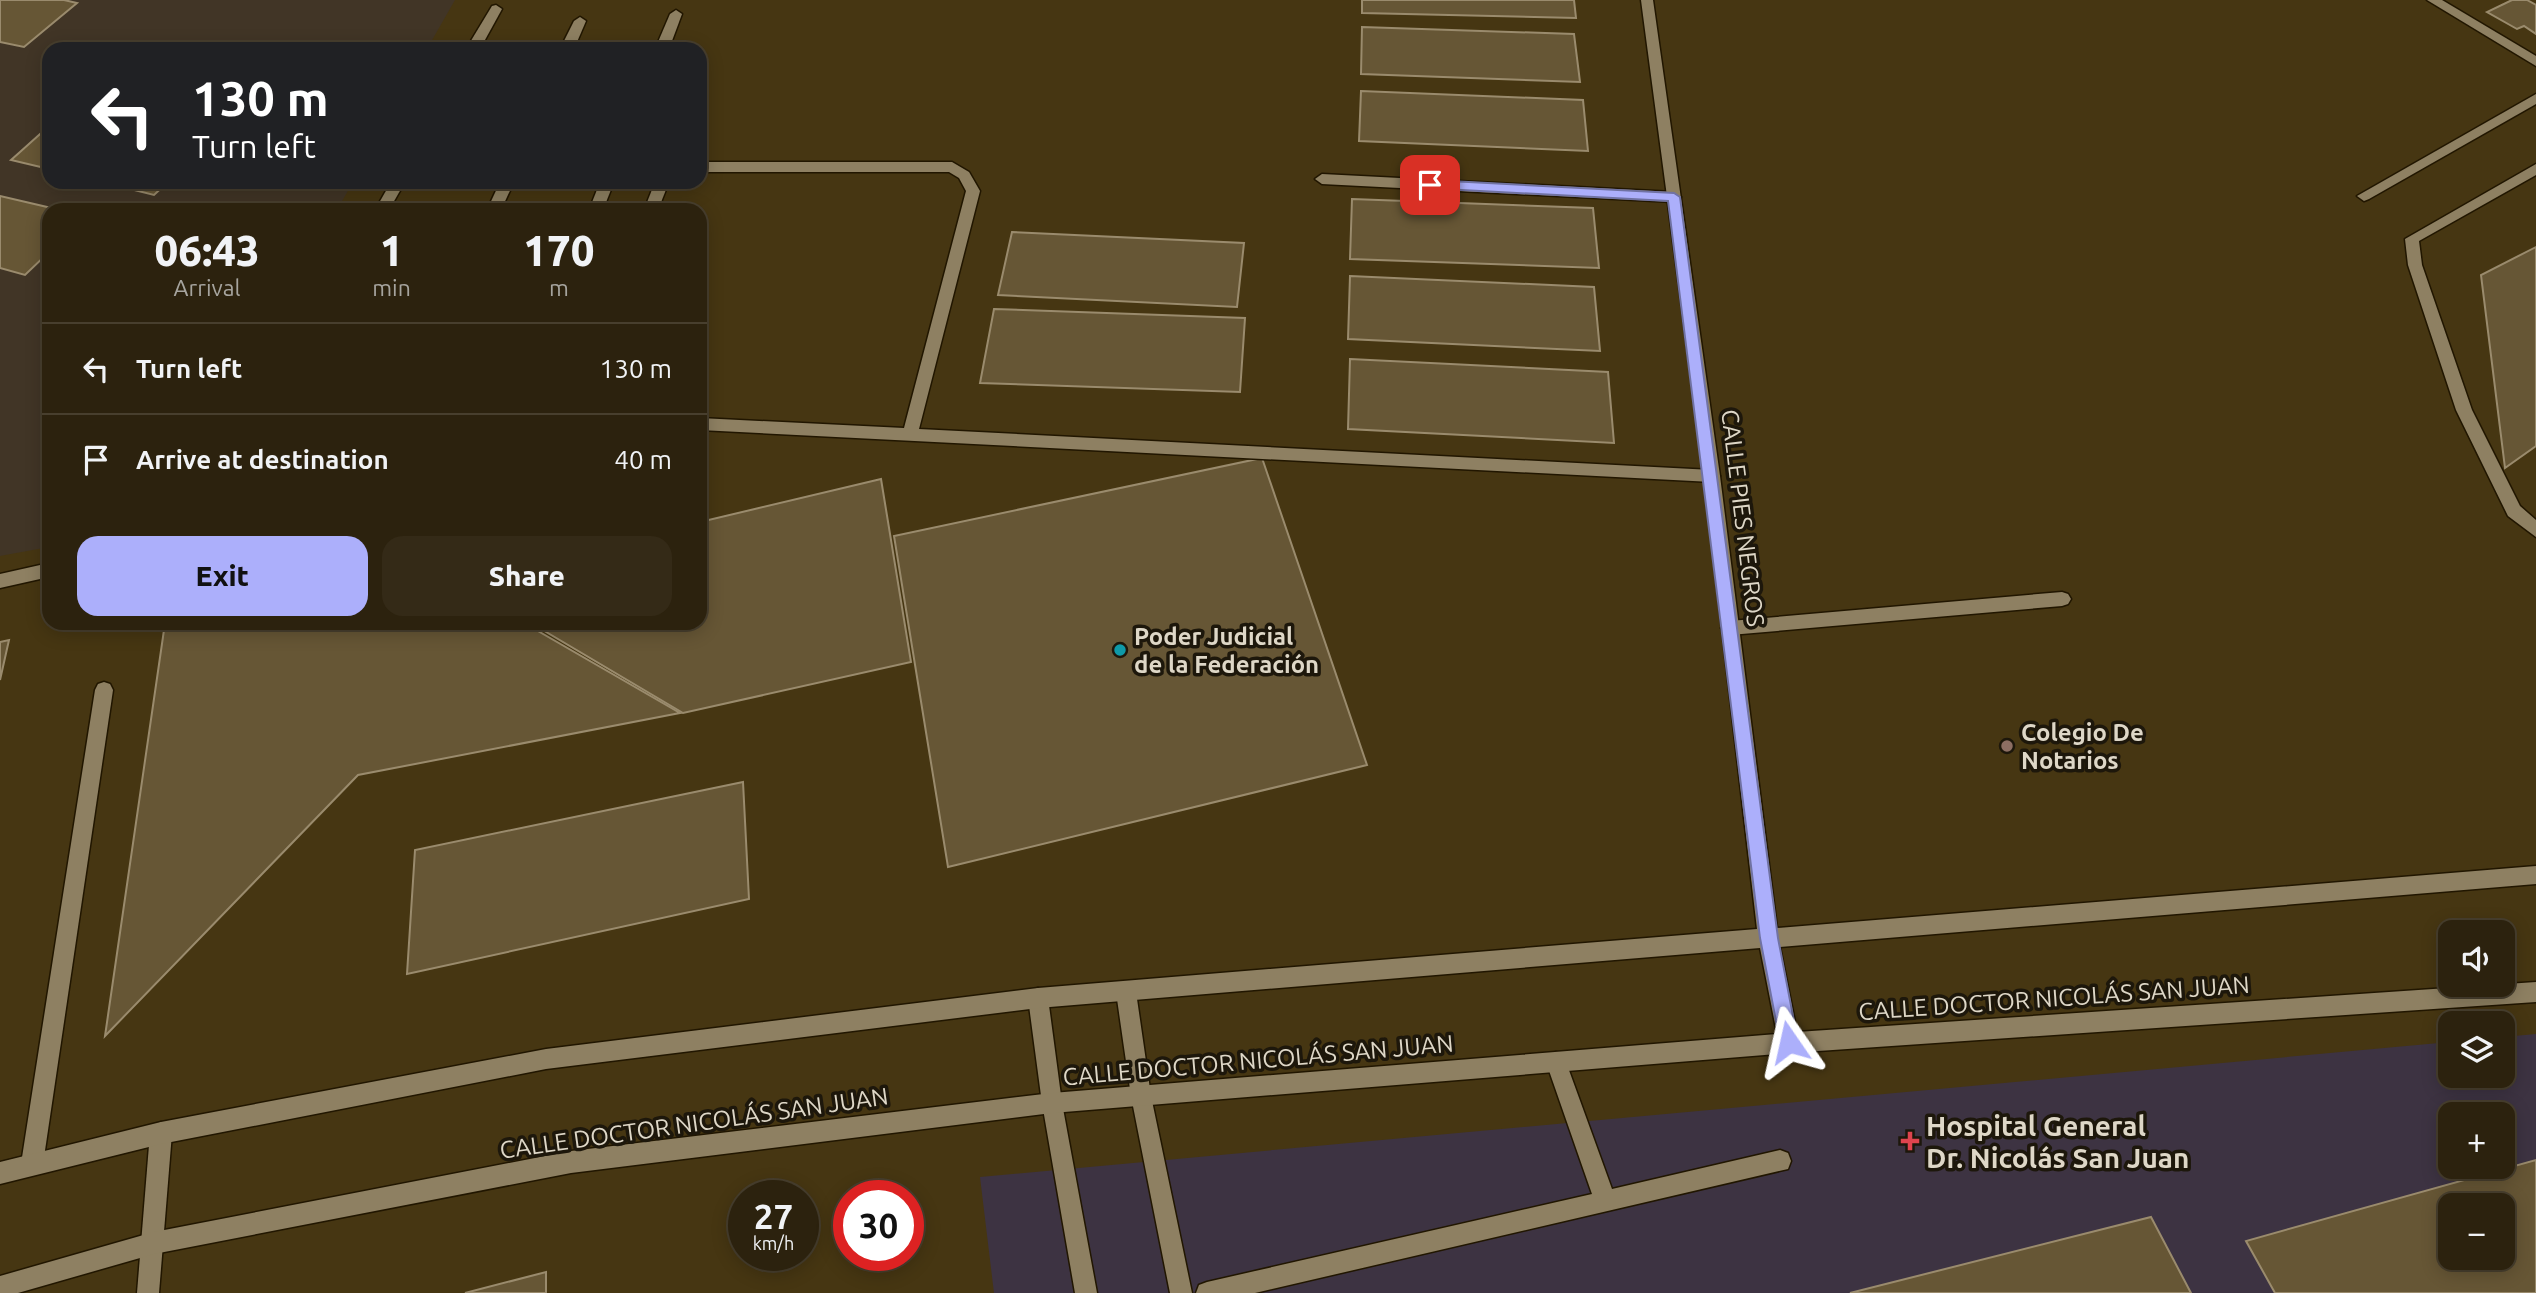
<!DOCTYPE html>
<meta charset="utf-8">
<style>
body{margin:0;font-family:Ubuntu,sans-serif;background:#342a17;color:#f1f3f6;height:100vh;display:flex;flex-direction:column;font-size:26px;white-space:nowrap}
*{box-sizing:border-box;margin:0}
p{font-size:23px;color:#a6a49e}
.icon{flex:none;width:38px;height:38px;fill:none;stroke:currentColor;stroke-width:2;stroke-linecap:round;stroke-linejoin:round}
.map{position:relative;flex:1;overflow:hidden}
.drawer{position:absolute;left:42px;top:203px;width:665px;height:427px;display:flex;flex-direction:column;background:#2c220e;border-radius:21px;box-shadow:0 4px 18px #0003,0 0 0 2px #483f2e}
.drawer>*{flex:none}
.banner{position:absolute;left:42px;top:42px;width:665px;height:147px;border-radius:21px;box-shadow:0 4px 18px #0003,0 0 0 2px #483f2e;background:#202124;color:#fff;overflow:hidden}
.controls{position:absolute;left:2438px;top:920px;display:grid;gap:14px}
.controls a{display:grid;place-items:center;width:77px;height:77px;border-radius:14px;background:#2c220e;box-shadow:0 4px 18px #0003,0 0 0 2px #483f2e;font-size:35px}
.speed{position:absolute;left:728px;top:1180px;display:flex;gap:14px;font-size:35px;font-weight:700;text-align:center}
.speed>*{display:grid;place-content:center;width:91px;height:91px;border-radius:50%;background:#2c220e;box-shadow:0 4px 18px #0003,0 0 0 2px #483f2e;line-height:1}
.speed small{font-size:18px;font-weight:400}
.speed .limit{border:10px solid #d22;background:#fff;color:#111}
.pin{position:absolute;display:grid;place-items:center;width:60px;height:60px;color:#fff;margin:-30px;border-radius:14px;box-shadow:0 4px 10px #0006}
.me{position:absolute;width:77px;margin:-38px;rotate:349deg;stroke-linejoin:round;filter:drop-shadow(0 0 5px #0008)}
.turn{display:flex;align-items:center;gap:24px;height:147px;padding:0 35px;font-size:32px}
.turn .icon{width:91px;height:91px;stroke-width:2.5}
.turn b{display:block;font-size:49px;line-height:60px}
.eta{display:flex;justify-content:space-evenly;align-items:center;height:119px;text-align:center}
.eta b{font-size:42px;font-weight:800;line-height:49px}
.button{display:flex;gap:14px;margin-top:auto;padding:14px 35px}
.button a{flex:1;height:80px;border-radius:21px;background:#acaffb;color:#111;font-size:28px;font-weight:800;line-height:80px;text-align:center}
.button a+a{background:#342a17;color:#f1f3f6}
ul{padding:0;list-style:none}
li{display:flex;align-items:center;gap:21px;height:91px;padding:0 35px;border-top:2px solid #483f2e}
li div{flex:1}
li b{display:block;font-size:26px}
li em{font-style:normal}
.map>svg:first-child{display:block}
.built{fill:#463612;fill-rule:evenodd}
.education{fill:#413526}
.medical{fill:#3d3342;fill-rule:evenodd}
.building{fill:#665635;stroke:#9a8b6d;stroke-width:2;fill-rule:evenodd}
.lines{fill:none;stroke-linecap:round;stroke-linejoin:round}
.lane-casing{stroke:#211600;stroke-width:3}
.street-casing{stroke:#211600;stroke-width:3}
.lane{fill:#8e8062;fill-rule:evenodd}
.street{fill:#8e8062;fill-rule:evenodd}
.route{fill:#acaffb;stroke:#7072a3;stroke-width:2}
.culture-dot{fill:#0f9aa8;stroke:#1d170b;stroke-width:2.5}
.education-dot{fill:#8d6e63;stroke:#1d170b;stroke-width:2.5}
.health-dot{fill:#e0444e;stroke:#1d170b;stroke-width:2.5}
.labels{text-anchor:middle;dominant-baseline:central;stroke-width:7;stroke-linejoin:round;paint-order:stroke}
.street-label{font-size:24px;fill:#ded7c7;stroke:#1d170b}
.poi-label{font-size:24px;font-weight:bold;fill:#ded7c7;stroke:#1d170b;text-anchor:start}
.near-poi-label{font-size:28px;font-weight:bold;fill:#ded7c7;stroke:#1d170b;text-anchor:start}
</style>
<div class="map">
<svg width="2536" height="1293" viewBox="0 0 2536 1293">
<rect width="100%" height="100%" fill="#3a2e12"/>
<path class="built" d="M0,0H2536V1293H0ZM49,49H700V182H49ZM49,210H700V623H49ZM2450,933H2502V985H2450ZM2450,1024H2502V1076H2450ZM2450,1115H2502V1167H2450ZM744,1195H803V1255H744ZM849,1195H908V1255H849ZM2450,1206H2502V1258H2450Z"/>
<polygon class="education" points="0,0 455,0 427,49 49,49 49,182 353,182 337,210 49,210 49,547 0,556"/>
<path class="medical" d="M2536,1034V1293H994L980,1177L2450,1042V1076H2502L2503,1037ZM2450,1115H2502V1167H2450ZM2450,1206H2502V1258H2450Z"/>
<g class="building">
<polygon points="0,0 64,0 77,3 24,47 0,42"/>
<polygon points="1362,0 1574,0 1576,18 1362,13"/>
<polygon points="2512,0 2527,0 2536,5 2536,34 2524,26 2517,29 2487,12"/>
<polygon points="1362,27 1574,34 1580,82 1361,74"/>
<polygon points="1361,91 1583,100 1588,151 1359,141"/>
<polygon points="49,126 49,169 11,160 20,152"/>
<polygon points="102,182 168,182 154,195"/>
<polygon points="0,196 60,210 49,210 49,252 25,275 0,268"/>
<polygon points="1352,199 1593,208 1599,268 1350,259"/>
<polygon points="1012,232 1244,243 1237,307 998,295"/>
<polygon points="2536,247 2536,446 2505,468 2481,275"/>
<polygon points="1350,276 1594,287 1600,351 1348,339"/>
<polygon points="994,309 1245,318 1240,392 980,383"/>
<polygon points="1350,359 1608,372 1614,443 1348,429"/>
<polygon points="1262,458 1367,765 948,867 894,536"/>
<polygon points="881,479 911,662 683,713 531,623 700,623 700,522"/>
<polygon points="165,623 524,623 680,713 358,775 105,1036"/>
<polygon points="9,640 0,680 0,642"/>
<polygon points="743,782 749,899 407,974 415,850"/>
<path d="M2536,1160V1293H2275L2246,1241ZM2450,1206H2502V1258H2450Z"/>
<polygon points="2151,1217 2191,1293 1850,1293"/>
<polygon points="546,1272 546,1293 465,1293"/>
</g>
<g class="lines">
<defs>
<g id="lane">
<polygon points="2427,0 2442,0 2536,56 2536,66"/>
<polygon points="496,5 502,9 480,49 466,49 492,6"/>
<polygon points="676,10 682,14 669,49 655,49 670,14"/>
<polygon points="580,17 586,21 574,49 560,49 574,21"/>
<polygon points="2536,94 2536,104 2369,199 2364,201 2357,196"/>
<polygon points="700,162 952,162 969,172 980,191 919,429 1712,470 1720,476 1712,482 700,430 700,418 904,428 966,191 959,178 949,172 700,172"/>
<polygon points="2536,164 2536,175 2419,241 2422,265 2472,410 2520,506 2536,520 2536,537 2508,516 2456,410 2408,265 2405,239"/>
<polygon points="1322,174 1674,192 1681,197 1674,202 1322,184 1315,179"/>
<polygon points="391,182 405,182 389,210 375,210"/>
<polygon points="500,182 514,182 501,210 487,210"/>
<polygon points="600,182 614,182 603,210 589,210"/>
<polygon points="655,182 669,182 658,210 644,210"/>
<polygon points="49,563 49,577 0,588 0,574"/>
<polygon points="2062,592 2068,594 2071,599 2068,604 2062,606 1730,635 1724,633 1721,628 1724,623 1730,621"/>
<polygon points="104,682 110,684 113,690 43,1164 40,1172 32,1175 24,1172 21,1164 95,690 98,684"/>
<polygon points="1126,982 1133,985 1136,992 1151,1096 1192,1293 1170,1293 1131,1096 1116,992 1119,985"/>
<polygon points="1038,988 1045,991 1048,998 1062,1103 1097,1293 1075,1293 1042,1103 1028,998 1031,991"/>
<polygon points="1556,1052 1563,1055 1566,1062 1612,1189 1780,1150 1788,1153 1791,1161 1788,1169 1255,1293 1196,1293 1199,1285 1207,1282 1592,1194 1546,1062 1549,1055"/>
<polygon points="161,1122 168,1126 172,1133 159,1293 137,1293 150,1133 154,1126"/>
</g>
<polygon id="street" points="1641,0 1653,0 1720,476 1777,928 2536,866 2536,884 1780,947 1797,1032 2536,982 2536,1002 1789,1053 1052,1113 571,1173 154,1254 18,1293 0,1293 0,1276 154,1232 571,1151 1052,1093 1777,1034 1760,948 1038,1008 546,1069 161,1144 0,1184 0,1162 161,1122 546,1049 1038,988 1757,929 1704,476"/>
</defs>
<use href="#lane" class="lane-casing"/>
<use href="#street" class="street-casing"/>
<use href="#lane" class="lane"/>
<use href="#street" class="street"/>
</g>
<polygon class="route" points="1430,180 1674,193 1680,197 1778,938 1798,1042 1795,1049 1789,1052 1782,1049 1780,1042 1760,938 1668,201 1425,188 1424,185"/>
<circle class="culture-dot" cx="1120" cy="650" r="7"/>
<circle class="education-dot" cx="2007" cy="746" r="7"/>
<path class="health-dot" d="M1906.5 1130.5h7v7h7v7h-7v7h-7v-7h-7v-7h7z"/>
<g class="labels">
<g class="street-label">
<text transform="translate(1743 518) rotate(83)">CALLE PIES NEGROS</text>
<text transform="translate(2054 998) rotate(-4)">CALLE DOCTOR NICOLÁS SAN JUAN</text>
<text transform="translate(1258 1060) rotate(-5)">CALLE DOCTOR NICOLÁS SAN JUAN</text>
<text transform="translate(694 1123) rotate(-8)">CALLE DOCTOR NICOLÁS SAN JUAN</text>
</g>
<g class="poi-label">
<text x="1134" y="636">Poder Judicial<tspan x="1134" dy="28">de la Federación</tspan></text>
<text x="2021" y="732">Colegio De<tspan x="2021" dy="28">Notarios</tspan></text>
</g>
<g class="near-poi-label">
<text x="1926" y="1125">Hospital General<tspan x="1926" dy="32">Dr. Nicolás San Juan</tspan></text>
</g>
</g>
</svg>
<div class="controls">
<a><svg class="icon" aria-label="sound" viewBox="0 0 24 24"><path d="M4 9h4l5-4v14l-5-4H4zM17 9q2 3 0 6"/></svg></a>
<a><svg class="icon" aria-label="layers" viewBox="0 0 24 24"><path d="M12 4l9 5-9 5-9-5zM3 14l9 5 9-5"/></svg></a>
<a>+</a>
<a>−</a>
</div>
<div class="speed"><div>27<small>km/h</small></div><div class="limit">30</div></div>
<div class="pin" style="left:1430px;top:185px;background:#d93025"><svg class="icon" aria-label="arrive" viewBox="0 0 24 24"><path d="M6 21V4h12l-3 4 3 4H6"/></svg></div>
<svg class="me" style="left:1789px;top:1042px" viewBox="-20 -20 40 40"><path d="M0-17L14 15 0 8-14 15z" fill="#acaffb" stroke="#fff" stroke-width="4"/></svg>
<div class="banner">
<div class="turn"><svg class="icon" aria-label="left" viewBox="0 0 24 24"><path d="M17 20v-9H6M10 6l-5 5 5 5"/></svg><div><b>130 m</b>Turn left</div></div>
</div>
<section class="drawer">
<div class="eta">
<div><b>06:43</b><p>Arrival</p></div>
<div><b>1</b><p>min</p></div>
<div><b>170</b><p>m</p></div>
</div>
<ul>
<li><svg class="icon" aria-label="left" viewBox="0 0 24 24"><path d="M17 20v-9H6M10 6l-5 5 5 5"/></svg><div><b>Turn left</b></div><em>130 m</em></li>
<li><svg class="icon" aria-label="arrive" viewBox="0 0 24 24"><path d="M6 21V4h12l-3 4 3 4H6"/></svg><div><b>Arrive at destination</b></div><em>40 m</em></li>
</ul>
<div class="button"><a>Exit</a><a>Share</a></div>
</section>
</div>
